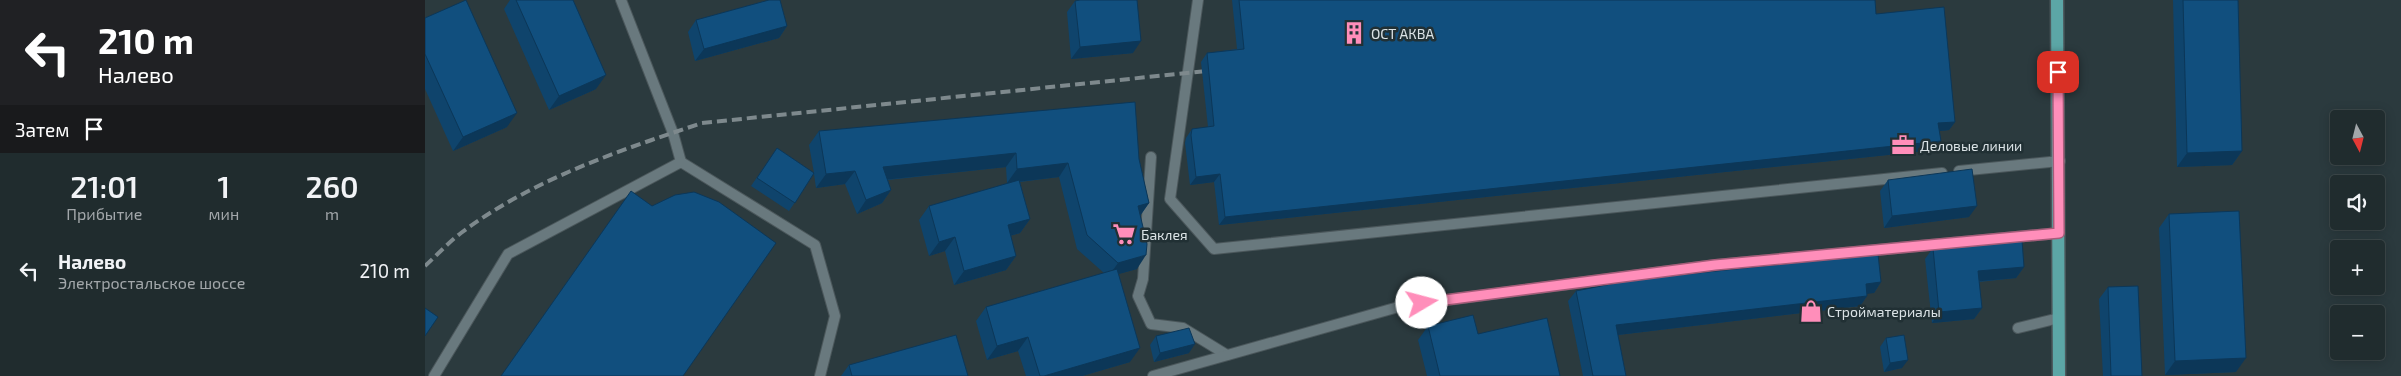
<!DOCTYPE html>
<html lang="ru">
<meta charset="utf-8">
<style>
body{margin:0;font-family:"Exo 2",sans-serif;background:#2d383a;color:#f1f3f6;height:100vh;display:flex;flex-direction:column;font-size:19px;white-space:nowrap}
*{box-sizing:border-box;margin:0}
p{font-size:16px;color:#a2a7aa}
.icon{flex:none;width:28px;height:28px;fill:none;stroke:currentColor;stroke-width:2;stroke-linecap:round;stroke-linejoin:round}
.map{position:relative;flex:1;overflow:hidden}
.drawer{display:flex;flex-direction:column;background:#202c2e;width:425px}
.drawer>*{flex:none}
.hud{background:#202124;color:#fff;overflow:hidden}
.needle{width:32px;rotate:173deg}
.fabs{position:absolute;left:1905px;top:110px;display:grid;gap:10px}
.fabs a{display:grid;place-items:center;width:55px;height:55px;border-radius:5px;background:#202c2e;box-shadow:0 2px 12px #0003,0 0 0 1px #3d484a;font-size:25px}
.pin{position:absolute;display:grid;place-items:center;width:42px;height:42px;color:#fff;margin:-21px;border-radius:10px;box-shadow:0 2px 8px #0006}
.me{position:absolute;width:55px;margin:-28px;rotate:82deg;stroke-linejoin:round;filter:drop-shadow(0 0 4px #0008)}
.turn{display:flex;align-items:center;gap:18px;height:105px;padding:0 15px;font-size:22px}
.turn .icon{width:65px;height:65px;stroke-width:2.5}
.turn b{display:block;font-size:35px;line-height:42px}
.then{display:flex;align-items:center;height:48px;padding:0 15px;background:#0003;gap:10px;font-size:19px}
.eta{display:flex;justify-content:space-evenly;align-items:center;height:85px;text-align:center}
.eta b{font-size:30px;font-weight:600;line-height:35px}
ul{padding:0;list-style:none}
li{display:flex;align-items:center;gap:15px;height:65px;padding:0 15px}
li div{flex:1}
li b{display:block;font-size:19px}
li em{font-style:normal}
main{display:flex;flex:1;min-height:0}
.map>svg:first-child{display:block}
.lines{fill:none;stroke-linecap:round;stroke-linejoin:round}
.service-casing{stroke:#4b575b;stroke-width:12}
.primary-casing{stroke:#4b575b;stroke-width:15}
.service{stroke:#69797e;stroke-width:10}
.primary{stroke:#5ca6a6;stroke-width:12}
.rail{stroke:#7e898d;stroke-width:4;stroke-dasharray:10 5;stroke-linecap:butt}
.wall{fill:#0f446c}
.shaded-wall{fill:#0c3758}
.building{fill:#114f7e;stroke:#0c3758}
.route-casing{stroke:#a65c79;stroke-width:12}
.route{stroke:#ff8eba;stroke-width:9}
.labels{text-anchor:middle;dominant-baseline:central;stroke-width:5;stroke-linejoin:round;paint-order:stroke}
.poi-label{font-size:14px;fill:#dbe3e6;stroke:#213034;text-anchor:start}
</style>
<main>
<section class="drawer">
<div class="hud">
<div class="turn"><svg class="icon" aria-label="left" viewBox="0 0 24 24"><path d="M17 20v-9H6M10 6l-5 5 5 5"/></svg><div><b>210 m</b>Налево</div></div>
<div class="then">Затем<svg class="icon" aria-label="arrive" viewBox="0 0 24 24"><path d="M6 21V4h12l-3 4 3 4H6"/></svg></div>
</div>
<div class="eta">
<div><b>21:01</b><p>Прибытие</p></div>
<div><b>1</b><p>мин</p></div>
<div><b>260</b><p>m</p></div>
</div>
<ul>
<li><svg class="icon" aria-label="left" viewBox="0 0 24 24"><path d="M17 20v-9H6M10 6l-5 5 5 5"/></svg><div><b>Налево</b><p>Электростальское шоссе</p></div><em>210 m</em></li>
</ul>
</section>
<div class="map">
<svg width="1976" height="376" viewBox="0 0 1976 376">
<rect width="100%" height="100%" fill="#2b3a3e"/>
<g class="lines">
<defs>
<g id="service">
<polyline points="196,0 248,133 256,162"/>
<polyline points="773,0 745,199 789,249 1517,173"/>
<polyline points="726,157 718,279 713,296 726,324 758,328 802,355"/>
<polyline points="1534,171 1635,161"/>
<polyline points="1593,328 1634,318"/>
<polyline points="9,376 83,254 256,162 390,245 410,316 395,376"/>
<polyline points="728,376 977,306 1291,265 1634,233"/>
</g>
<polyline id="primary" points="1632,0 1634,376"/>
</defs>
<use href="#service" class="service-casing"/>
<use href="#primary" class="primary-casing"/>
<use href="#service" class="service"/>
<use href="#primary" class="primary"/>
<path class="rail" d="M0,266C12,255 23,243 36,233C108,179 193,151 277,123L791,70"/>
</g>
<g class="wall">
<polygon points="85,0 148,0 171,89 124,110 79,9"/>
<polygon points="807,0 1450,0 1451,14 1530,122 1524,130 1514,131 1510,150 794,225 789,182 765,185 760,143 761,138 767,129 783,127 776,62 782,53 812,49"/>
<polygon points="1748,0 1813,0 1817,151 1807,165 1752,167"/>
<polygon points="650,1 708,53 646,59 642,12"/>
<polygon points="0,18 82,127 28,151 0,89"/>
<polygon points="271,20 362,26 354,38 270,61 263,32"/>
<polygon points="394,131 714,159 724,203 715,216 712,269 693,274 705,362 657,376 601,376 593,351 562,360 551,321 561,307 679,273 652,249 634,177 595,182 605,219 595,233 585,236 591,256 581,270 529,285 520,251 504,256 494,220 504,206 588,182 582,183 581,167 463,180 466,190 457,203 432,214 420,184 391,188 389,174 364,211 326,186 352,148 389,173 384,145"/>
<polygon points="1463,180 1544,217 1459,228 1455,191"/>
<polygon points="1744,214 1811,372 1740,375 1734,228"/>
<polygon points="1508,248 1599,267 1591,278 1554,282 1557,308 1549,319 1507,323 1500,259"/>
<polygon points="1456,282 1449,293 1442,293 1442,296 1435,306 1193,335 1201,376 1158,376 1143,301 1151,291"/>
<polygon points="1683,287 1717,376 1678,376 1674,299"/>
<polygon points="1003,326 1053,334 1135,376 1002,376 993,340"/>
<polygon points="731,336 764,353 729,362 725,345"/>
<polygon points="1461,338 1477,368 1459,372 1455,347"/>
<polygon points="424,365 543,376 416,376"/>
</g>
<g class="shaded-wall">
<polygon points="362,26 354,38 270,61 279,49"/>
<polygon points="716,41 708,53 646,59 655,47"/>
<polygon points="181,75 171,89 124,110 134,96"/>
<polygon points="92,113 82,127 28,151 38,137"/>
<polygon points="1530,122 1524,130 1507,132 1513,123"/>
<polygon points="1516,141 1510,150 794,225 800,217"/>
<polygon points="1817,151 1807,165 1752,167 1762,153"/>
<polygon points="591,153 581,167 448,181 458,167"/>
<polygon points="643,163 634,177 582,183 592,169"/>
<polygon points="430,171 420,184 391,188 401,174"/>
<polygon points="795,174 789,182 765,185 771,177"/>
<polygon points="466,190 457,203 432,214 441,200"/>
<polygon points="724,203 714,217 713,206"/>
<polygon points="1552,206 1544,217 1459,228 1467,216"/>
<polygon points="605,219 595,233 573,239 583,225"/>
<polygon points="530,237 520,251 504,256 514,242"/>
<polygon points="721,255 712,269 683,277 693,263"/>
<polygon points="591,256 581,270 529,285 539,271"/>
<polygon points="1599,267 1591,278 1546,282 1553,271"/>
<polygon points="1456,282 1449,293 1434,295 1441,284"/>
<polygon points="1442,296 1435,306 1184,336 1191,325"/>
<polygon points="1557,308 1549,319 1507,323 1514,312"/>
<polygon points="603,337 593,351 562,360 572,346"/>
<polygon points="770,344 764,353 729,362 735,353"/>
<polygon points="715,348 705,362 657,376 619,376"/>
<polygon points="1821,358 1811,372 1740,375 1750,361"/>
<polygon points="1483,360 1477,368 1459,372 1465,363"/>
</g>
<g class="building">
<polygon points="41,0 92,113 38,137 0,54 0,18"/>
<polygon points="91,0 148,0 181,75 134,96"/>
<polygon points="344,0 355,0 362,26 279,49 271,20"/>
<polygon points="655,0 712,0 716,41 655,47 650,1"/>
<polygon points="814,0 1450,0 1451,14 1519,7 1530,122 1513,123 1516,141 800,217 795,174 771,177 766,135 767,129 789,126 782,53 819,49"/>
<polygon points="1758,0 1813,0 1817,151 1762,153"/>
<polygon points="710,102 714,159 724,203 713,206 722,244 721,255 693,263 662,235 643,163 592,169 591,153 458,167 466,190 441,200 430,171 401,174 394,131"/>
<polygon points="352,148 389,173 370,203 332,178"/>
<polygon points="1547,169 1552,206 1467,216 1463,180"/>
<polygon points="594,180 605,219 583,225 591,256 539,271 530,237 514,242 504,206"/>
<polygon points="206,191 227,206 250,195 269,192 294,202 351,243 258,376 76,376"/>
<polygon points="1814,211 1821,358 1750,361 1744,214"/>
<polygon points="1597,240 1599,267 1553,271 1557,308 1514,312 1508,248"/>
<polygon points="1453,254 1456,282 1441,284 1442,296 1191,325 1201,376 1168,376 1151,291 1206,280"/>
<polygon points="692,269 715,348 619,376 615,376 603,337 572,346 561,307"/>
<polygon points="1713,286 1717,376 1686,376 1683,287"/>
<polygon points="0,308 13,317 0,336"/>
<polygon points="1048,315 1053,334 1122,318 1135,376 1015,376 1003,326"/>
<polygon points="764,328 770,344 735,353 731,336"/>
<polygon points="531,335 543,376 427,376 424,365"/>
<polygon points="1479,335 1483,360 1465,363 1461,338"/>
</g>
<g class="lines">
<defs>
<polyline id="route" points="997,303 1290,265 1634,233 1633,72"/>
</defs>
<use href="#route" class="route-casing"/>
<use href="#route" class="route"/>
</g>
<defs>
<symbol id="building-bare" viewBox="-9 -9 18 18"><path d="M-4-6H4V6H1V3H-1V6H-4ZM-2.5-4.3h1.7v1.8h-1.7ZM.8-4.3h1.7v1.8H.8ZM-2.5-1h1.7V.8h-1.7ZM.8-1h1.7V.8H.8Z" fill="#ff8eba" stroke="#213034" stroke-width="2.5" paint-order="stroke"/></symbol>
<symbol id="office-bare" viewBox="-9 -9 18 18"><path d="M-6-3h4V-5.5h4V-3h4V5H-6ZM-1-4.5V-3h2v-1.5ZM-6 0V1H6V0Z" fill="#ff8eba" stroke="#213034" stroke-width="2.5" paint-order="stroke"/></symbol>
<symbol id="supermarket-bare" viewBox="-9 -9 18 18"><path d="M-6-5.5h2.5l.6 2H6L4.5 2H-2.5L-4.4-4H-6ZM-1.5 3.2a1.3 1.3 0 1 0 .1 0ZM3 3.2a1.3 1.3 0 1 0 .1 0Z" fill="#ff8eba" stroke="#213034" stroke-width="2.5" paint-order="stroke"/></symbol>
<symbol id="shop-bare" viewBox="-9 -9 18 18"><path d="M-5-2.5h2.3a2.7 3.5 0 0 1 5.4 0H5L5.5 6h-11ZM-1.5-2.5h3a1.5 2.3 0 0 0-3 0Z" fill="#ff8eba" stroke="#213034" stroke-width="2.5" paint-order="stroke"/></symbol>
</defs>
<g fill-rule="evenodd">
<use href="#building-bare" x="913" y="17" width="32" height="32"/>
<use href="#office-bare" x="1462" y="129" width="32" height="32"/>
<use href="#supermarket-bare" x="683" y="218" width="32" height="32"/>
<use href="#shop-bare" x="1370" y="295" width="32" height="32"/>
</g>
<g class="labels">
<g class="poi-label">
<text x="946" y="33">ОСТ АКВА</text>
<text x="1495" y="145">Деловые линии</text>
<text x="716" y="234">Баклея</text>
<text x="1402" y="311">Стройматериалы</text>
</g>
</g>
</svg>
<div class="fabs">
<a><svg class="needle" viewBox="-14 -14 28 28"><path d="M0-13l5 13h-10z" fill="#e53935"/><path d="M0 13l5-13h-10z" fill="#a2a7aa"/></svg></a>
<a><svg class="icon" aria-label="sound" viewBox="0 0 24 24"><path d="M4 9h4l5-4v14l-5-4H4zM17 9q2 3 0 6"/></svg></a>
<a>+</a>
<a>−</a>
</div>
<div class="pin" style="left:1633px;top:72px;background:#d93025"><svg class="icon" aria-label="arrive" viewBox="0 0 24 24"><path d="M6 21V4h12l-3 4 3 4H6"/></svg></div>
<svg class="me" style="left:997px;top:303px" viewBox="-20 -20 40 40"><circle r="19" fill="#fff"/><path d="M0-13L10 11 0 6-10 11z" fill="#ff8eba"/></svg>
</div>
</main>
